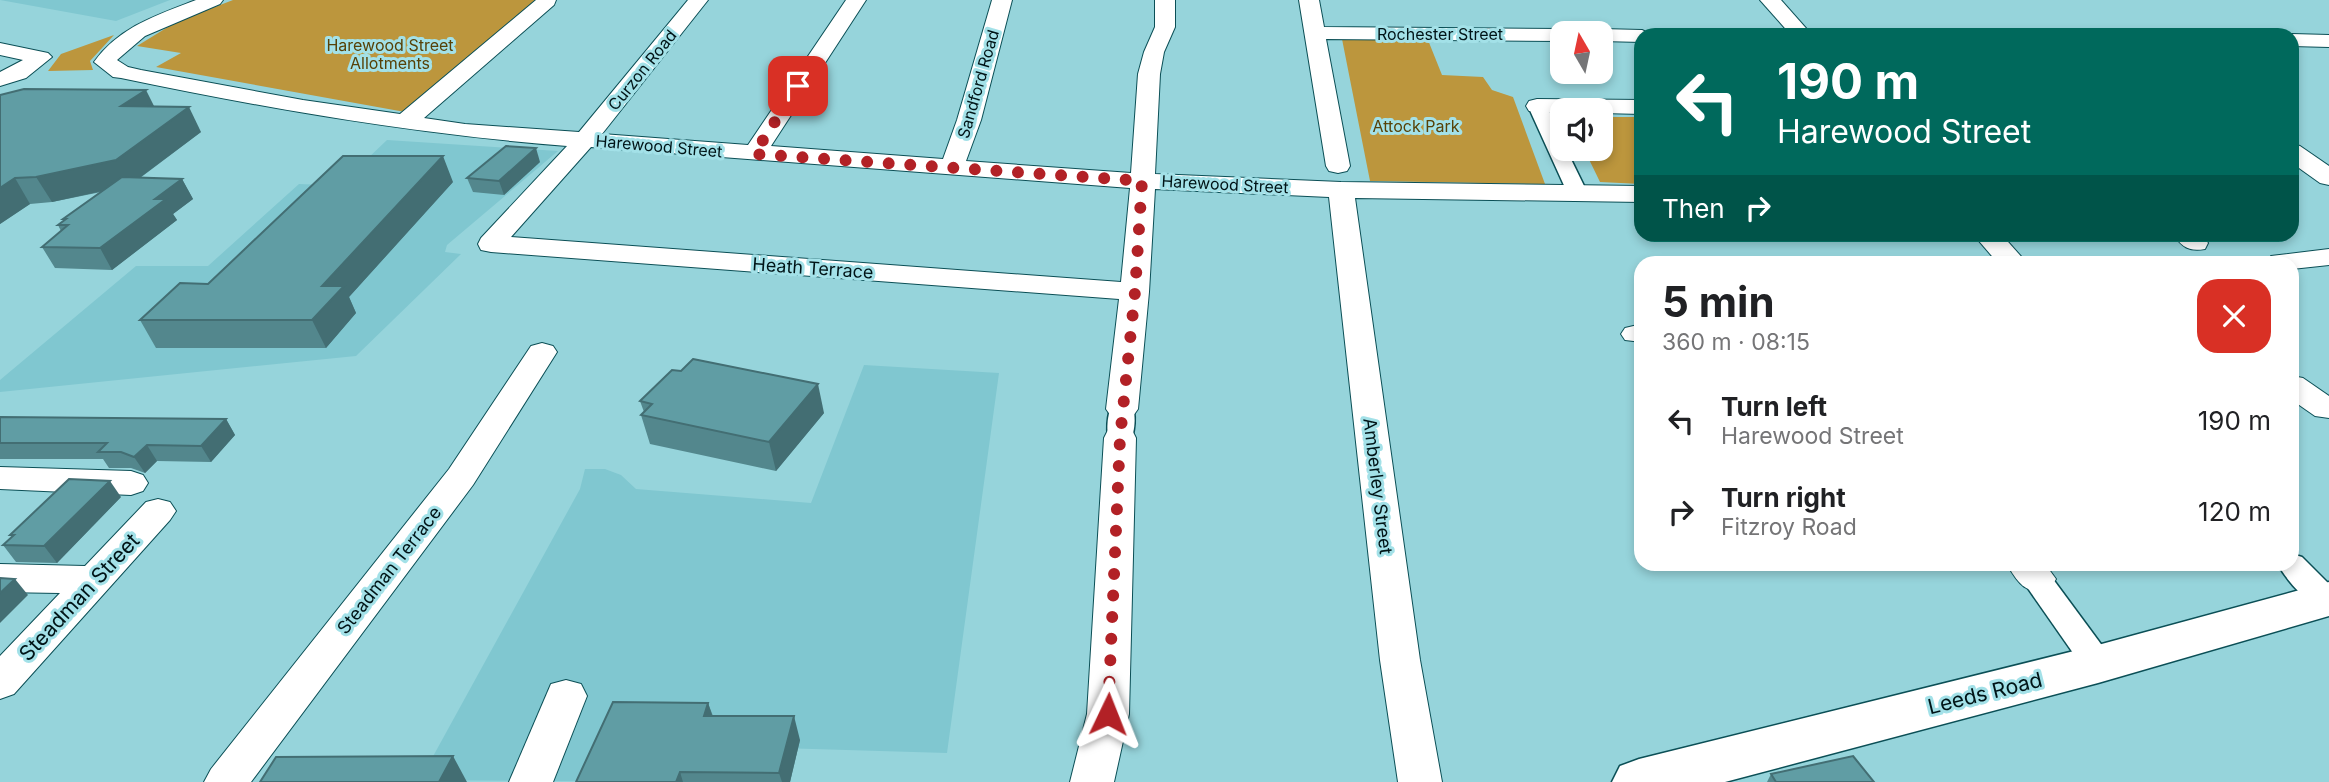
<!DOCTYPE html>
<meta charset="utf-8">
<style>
body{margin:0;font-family:Inter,sans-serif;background:#f2f2f2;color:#202124;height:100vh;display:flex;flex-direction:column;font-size:26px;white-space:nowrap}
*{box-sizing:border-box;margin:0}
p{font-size:23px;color:#757577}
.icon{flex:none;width:38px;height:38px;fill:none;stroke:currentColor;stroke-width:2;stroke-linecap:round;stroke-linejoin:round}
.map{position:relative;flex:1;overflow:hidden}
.drawer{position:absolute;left:1634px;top:256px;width:665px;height:315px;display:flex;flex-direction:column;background:#fff;border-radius:21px;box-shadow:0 4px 10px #0003}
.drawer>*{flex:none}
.top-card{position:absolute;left:1634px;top:28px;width:665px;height:214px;border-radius:21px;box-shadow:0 4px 10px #0003;background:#00695c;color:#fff;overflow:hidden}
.needle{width:46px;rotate:351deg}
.fabs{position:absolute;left:1550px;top:21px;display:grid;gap:14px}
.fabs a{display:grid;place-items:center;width:63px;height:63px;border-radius:14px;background:#fff;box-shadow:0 4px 10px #0003;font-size:35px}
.pin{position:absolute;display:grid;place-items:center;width:60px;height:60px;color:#fff;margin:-30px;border-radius:14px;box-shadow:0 4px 10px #0006}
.me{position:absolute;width:77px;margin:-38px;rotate:2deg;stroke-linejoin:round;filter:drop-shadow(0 0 5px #0008)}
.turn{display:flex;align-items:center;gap:24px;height:147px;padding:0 28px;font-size:32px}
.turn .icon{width:91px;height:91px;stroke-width:2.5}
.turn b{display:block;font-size:49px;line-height:60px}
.then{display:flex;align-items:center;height:66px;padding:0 28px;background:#0003;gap:14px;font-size:26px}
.round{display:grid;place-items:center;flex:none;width:74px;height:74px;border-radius:21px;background:#f2f2f2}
.summary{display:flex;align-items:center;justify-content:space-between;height:119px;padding:0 28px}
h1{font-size:42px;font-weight:700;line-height:52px}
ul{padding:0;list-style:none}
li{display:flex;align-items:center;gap:21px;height:91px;padding:0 28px}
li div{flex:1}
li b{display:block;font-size:26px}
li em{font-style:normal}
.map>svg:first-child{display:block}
.built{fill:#80c7d0}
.green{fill:#bc963d}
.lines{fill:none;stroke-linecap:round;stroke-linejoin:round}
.pedestrian-casing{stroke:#0b4f56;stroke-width:3}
.minor-casing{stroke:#0b4f56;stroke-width:2}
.primary-casing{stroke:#0b4f56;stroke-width:3}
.pedestrian{fill:#fff;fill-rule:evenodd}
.minor{fill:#fff;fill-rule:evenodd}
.primary{fill:#fff;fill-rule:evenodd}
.wall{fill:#53878d}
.shaded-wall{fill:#436e73}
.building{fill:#609da4;stroke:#436e73;stroke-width:2}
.route{stroke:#b22126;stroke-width:12;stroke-dasharray:0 21.6}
.labels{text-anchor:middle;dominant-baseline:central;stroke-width:6;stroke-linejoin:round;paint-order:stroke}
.far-street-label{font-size:16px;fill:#001417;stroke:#a3e1e8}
.far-park-label{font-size:16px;fill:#574107;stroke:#a3e1e8}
.street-label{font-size:18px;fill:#001417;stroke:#a3e1e8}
.near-street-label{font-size:21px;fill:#001417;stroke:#a3e1e8}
</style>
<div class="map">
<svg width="2329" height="782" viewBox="0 0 2329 782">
<rect width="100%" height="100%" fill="#96d4db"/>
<g class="built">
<polygon points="0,0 170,0 116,21"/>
<polygon points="387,140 558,151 447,245 445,252 461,254 356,356 0,392 0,380 136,266 208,266 299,184 325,185 346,179"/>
<polygon points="864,365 999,373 947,753 713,746 699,782 420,780 580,489 585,469 605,469 621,475 636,489 811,503"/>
</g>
<g class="green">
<polygon points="233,0 537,0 405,112 156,67 181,53 137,46 176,22"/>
<polygon points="114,35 90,61 93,70 48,71 61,54"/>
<polygon points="1342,39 1428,40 1442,75 1483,77 1492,90 1513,97 1545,184 1370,181"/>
<polygon points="1601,117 1641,117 1641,184 1600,182 1584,149 1601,149"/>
</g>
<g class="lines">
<defs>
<g id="pedestrian">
<path d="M1537,101C1550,104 1563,136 1563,149H1566L1587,192L1584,196H1570L1567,192L1528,106Z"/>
<path d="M1122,401L1131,403C1137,413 1135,434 1129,444L1120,446L1111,444C1105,434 1107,413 1113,403Z"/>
<path d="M2292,554L2302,557L2329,584V610C2311,609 2286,580 2278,564H2292Z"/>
<polygon points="2037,568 2047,571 2109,655 2114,664 2109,673 2098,676 2087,673 2027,587 2022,579 2027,571"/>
</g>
<g id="minor">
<path d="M196,0H223L220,4L145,36L117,60L128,67L141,70L303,100L400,114L536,0H556L554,5L424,118L465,124L579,132L688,0H708L602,134L748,145L846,0H866L771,146L943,159L957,120L992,0H1012L981,120L966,161L1131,173L1138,74L1144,52L1155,27V0H1175V27L1164,52L1160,74L1155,174L1341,182L1642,186V202L1355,198L1420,660L1442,782H1398L1380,660L1329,197L1155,189L1149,292L1138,409L1133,416L1122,419L1111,416L1106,409L1119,299L491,252L481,250L478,244L481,238L567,146C415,134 270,109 121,78L113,77L94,62C119,27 157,15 196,0ZM591,147L1130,188L1121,282L511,237Z"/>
<polygon points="1299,0 1319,0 1324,27 1563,29 1572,33 1563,33 1563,41 1326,39 1350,166 1347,171 1338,173 1329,171 1326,166"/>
<polygon points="1760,0 1781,0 1812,35 1791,35"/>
<polygon points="1601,29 1642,30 1652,35 1642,35 1642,42 1601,41 1601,33 1592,33"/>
<polygon points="2292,34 2329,35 2329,47 2292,46 2292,35 2287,35"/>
<polygon points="0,43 48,53 52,57 26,78 0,86 0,72 23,60 0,55"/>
<polygon points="1537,99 1642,100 1642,114 1601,113 1601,110 1563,110 1563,113 1529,111 1526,106 1529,101"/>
<polygon points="2292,144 2300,146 2329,166 2329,185 2320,183 2292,163"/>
<polygon points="1973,234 2001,234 2026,262 1997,262"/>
<path d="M2173,234H2202L2208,243L2205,249C2189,252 2182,247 2173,234Z"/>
<polygon points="2329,249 2329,265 2292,269 2292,262 2267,262 2271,256"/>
<polygon points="1642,324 1642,342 1625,340 1621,334 1625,328"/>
<polygon points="542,343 553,346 557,352 473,485 251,782 204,782 211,769 449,469 531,346"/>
<polygon points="2292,376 2303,378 2329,396 2329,418 2315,416 2292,400"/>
<polygon points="1120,427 1132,430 1136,438 1129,714 1114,782 1070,782 1087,714 1104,438 1108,430"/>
<polygon points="0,467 131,471 143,475 148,483 143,491 131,495 0,489"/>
<polygon points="158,499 170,502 176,511 170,520 14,694 0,699 0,656 60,593 0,592 0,564 85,566 146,502"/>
<path d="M2007,564H2045L2056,579L2050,589C2027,596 2018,584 2007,564Z"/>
<polygon points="566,680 581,684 587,696 553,782 509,782 551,684"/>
</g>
<polygon id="primary" points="2329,582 2329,616 2098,683 1725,782 1612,782 1620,766 1639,759 2098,645"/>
</defs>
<use href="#pedestrian" class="pedestrian-casing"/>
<use href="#minor" class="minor-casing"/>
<use href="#primary" class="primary-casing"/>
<use href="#pedestrian" class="pedestrian"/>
<use href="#minor" class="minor"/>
<use href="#primary" class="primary"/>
</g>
<g class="wall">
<polygon points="0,95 155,107 201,132 140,178 182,179 193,199 173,214 177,220 112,270 55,268 42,247 61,231 58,225 64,221 63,219 101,192 52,202 30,204 0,224"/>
<polygon points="540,162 504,195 473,192 467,178"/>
<polygon points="453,182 349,297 356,313 326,348 156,348 140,320 208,284"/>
<polygon points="640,401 824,413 776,471 650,444 641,415 644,412"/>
<polygon points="0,417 226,419 235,435 211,462 157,461 145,473 131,468 109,468 103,459 0,459"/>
<polygon points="121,497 57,563 16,562 3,545 12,537 10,535"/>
<polygon points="708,703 713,716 800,740 790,782 576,782"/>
<polygon points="1771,774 1874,782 1767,782"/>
</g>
<g class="shaded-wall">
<polygon points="146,90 158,114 121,106"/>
<polygon points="189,107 201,132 130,185 52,202 36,177"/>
<polygon points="536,148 540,162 504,195 499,181"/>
<polygon points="443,156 453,182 349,297 356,313 326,348 312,320 322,286"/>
<polygon points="15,178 30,204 0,224 0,188"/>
<polygon points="182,179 193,199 173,214 177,220 112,270 100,248 155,199"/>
<polygon points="818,384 824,413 776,471 769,442"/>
<polygon points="226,419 235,435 211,462 201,446"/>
<polygon points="147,445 157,461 145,473 134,457"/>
<polygon points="110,481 121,497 57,563 44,546"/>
<polygon points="15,579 28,595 0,623 0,593"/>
<polygon points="708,703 716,727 704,716"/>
<polygon points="794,716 800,740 790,782 782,782 779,773"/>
<polygon points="453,756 467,782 439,782"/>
<polygon points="680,772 683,782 676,782"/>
</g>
<g class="building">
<polygon points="24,89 146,90 121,106 189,107 116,160 36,177 15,178 0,188 0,95"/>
<polygon points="506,146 536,148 499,181 467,178"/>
<polygon points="343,156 443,156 322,286 344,286 312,320 140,320 180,283 208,284"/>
<polygon points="122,177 182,179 155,199 166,199 100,248 42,247 68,225 58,225 66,219 63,219"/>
<polygon points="693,359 818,384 769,442 641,415 652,404 640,401 672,370 681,371"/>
<polygon points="0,417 226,419 201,446 147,445 134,457 121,452 98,452 107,443 0,443"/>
<polygon points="69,479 110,481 44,546 3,545 14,535 10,535"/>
<polygon points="0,578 15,579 0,593"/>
<polygon points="613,702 708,703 704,716 794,716 779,773 680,772 676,782 576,782"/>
<polygon points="453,756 439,782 260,782 276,757"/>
<polygon points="1853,756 1874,782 1776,782 1771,774"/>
</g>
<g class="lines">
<polyline class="route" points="798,86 754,154 1142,181 1135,292 1120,438 1108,714"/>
</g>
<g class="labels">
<g class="far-street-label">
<text x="1440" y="34">Rochester Street</text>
<text transform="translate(642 70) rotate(-51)">Curzon Road</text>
<text transform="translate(978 84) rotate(-74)">Sandford Road</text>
<text transform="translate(659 146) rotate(5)">Harewood Street</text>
<text transform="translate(1225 184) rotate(3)">Harewood Street</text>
</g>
<g class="far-park-label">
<text x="390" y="45">Harewood Street<tspan x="390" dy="18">Allotments</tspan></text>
<text x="1416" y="126">Attock Park</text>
</g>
<g class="street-label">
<text transform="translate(813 268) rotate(4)">Heath Terrace</text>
<text transform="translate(1378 486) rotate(83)">Amberley Street</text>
<text transform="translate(389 570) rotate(-52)">Steadman Terrace</text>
</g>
<g class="near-street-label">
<text transform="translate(79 597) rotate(-47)">Steadman Street</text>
<text transform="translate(1985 693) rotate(-14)">Leeds Road</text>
</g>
</g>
</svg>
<div class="fabs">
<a><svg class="needle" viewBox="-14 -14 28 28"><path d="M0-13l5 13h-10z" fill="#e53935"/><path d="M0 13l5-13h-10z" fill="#757577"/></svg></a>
<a><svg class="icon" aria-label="sound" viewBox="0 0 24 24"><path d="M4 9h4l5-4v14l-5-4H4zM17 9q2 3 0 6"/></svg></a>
</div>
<div class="pin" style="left:798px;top:86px;background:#d93025"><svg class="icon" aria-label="arrive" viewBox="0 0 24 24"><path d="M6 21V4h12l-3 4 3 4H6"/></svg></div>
<svg class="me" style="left:1108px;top:714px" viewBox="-20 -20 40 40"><path d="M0-17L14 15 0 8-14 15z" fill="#b22126" stroke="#fff" stroke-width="4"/></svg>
<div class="top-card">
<div class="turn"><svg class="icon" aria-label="left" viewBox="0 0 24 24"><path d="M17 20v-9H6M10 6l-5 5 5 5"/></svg><div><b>190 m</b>Harewood Street</div></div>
<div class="then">Then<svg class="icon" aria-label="right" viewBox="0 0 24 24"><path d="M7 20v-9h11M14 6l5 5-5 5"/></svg></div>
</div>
<section class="drawer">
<div class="summary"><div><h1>5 min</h1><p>360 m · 08:15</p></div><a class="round" style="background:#d93025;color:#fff"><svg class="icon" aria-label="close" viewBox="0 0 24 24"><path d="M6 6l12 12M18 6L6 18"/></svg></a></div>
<ul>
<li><svg class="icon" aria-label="left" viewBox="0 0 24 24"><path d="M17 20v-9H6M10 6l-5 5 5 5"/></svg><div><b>Turn left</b><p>Harewood Street</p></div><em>190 m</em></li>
<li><svg class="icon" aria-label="right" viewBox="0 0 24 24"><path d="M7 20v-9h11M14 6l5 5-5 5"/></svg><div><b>Turn right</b><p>Fitzroy Road</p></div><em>120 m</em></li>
</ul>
</section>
</div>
